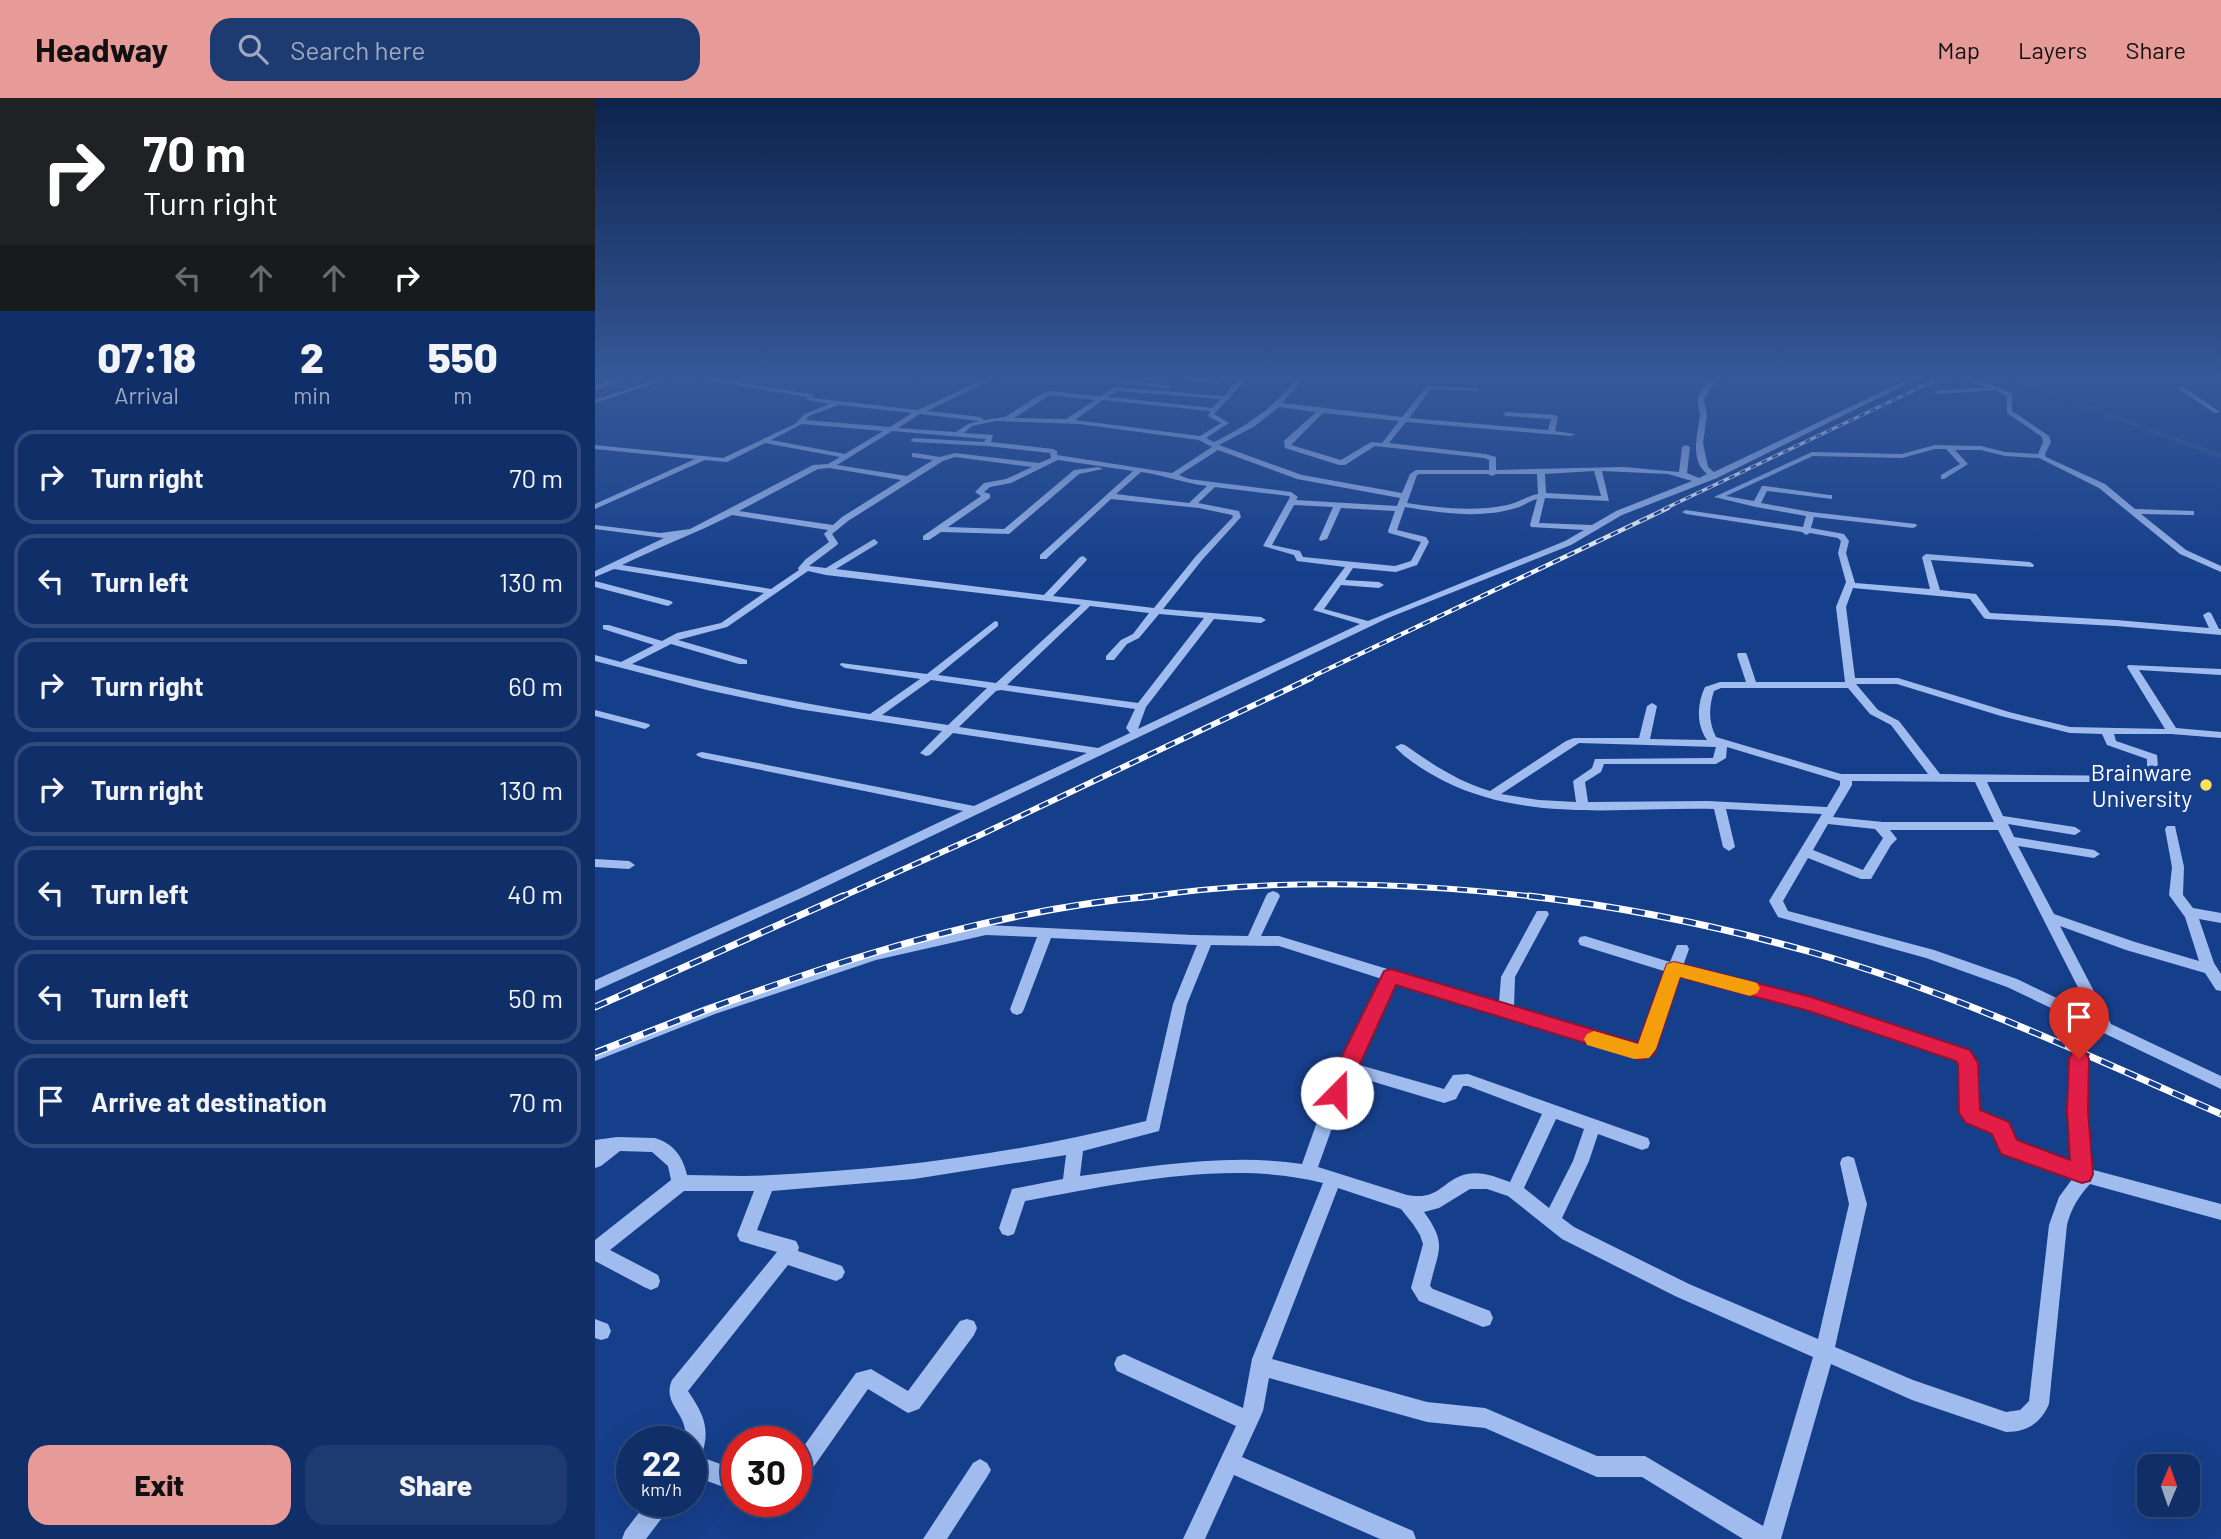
<!DOCTYPE html>
<style>
body{margin:0;font-family:Barlow,sans-serif;background:#1e3b71;color:#f1f3f6;height:100vh;display:flex;flex-direction:column;font-size:26px;white-space:nowrap}
*{box-sizing:border-box;margin:0}
p{font-size:23px;color:#9ca9c0}
.icon{flex:none;width:38px;height:38px;fill:none;stroke:currentColor;stroke-width:2;stroke-linecap:round;stroke-linejoin:round}
.map{position:relative;flex:1;overflow:hidden}
.side{display:flex;flex-direction:column;background:#102f68;width:595px}
.side>*{flex:none}
.hud{background:#202124;color:#fff;overflow:hidden}
.needle{width:46px;rotate:2deg}
.fabs{position:absolute;left:1542px;top:1356px;display:grid;gap:14px}
.fabs a{display:grid;place-items:center;width:63px;height:63px;border-radius:14px;background:#102f68;box-shadow:0 7px 28px #0002,0 0 0 2px #304a7c;font-size:35px}
.speed{position:absolute;left:21px;top:1328px;display:flex;gap:14px;font-size:35px;font-weight:700;text-align:center}
.speed>*{display:grid;place-content:center;width:91px;height:91px;border-radius:50%;background:#102f68;box-shadow:0 7px 28px #0002,0 0 0 2px #304a7c;line-height:1}
.speed small{font-size:18px;font-weight:400}
.speed .limit{border:10px solid #d22;background:#fff;color:#111}
.pin{position:absolute;display:grid;place-items:center;width:60px;height:60px;color:#fff;margin:-72px -30px;border-radius:50% 50% 50% 0;rotate:-45deg;box-shadow:0 0 7px #0007}
.pin .icon{rotate:45deg}
.me{position:absolute;width:77px;margin:-38px;rotate:22deg;stroke-linejoin:round;filter:drop-shadow(0 0 5px #0008)}
.turn{display:flex;align-items:center;gap:24px;height:147px;padding:0 28px;font-size:32px}
.turn .icon{width:91px;height:91px;stroke-width:2.5}
.turn b{display:block;font-size:49px;line-height:60px}
.lanes{display:flex;align-items:center;height:66px;padding:0 28px;background:#0003;justify-content:center;gap:35px;direction:ltr}
.lanes .off{opacity:.35}
.eta{display:flex;justify-content:space-evenly;align-items:center;height:119px;text-align:center}
.eta b{font-size:42px;font-weight:800;line-height:49px}
.primary-button{display:flex;gap:14px;margin-top:auto;padding:14px 28px}
.primary-button a{flex:1;height:80px;border-radius:21px;background:#e69b98;color:#111;font-size:28px;font-weight:800;line-height:80px;text-align:center}
.primary-button a+a{background:#1e3b71;color:#f1f3f6}
ul{padding:0;list-style:none}
li{display:flex;align-items:center;gap:21px;height:94px;margin:0 14px 10px;padding:0 14px;border:4px solid #304a7c;border-radius:21px}
li div{flex:1}
li b{display:block;font-size:26px}
li em{font-style:normal}
header{display:flex;align-items:center;gap:42px;box-sizing:border-box;height:98px;padding:0 35px;background:#e69b98;color:#111}
header strong{font-size:33px}
nav{display:flex;gap:38px;margin-inline-start:auto;font-size:24px}
.search{width:490px;height:63px;background:#1e3b71;display:flex;align-items:center;gap:18px;box-sizing:border-box;padding:0 24px;border-radius:21px;color:#9ca9c0;font-size:26px}
main{display:flex;flex:1;min-height:0}
.map>svg:first-child{display:block}
.lines{fill:none;stroke-linecap:round;stroke-linejoin:round}
.canal{fill:#2e4c84;fill-rule:evenodd}
.minor{fill:#a0bcef;fill-rule:evenodd}
.rail-far3-casing{stroke:#fff;stroke-width:3.5}
.rail-far2-casing{stroke:#fff;stroke-width:4.5}
.rail-far1-casing{stroke:#fff;stroke-width:6}
.rail-casing{stroke:#fff;stroke-width:7}
.rail-far3{stroke:#163f8b;stroke-width:2;stroke-dasharray:6;stroke-linecap:butt}
.rail-far2{stroke:#163f8b;stroke-width:2.5;stroke-dasharray:8;stroke-linecap:butt}
.rail-far1{stroke:#163f8b;stroke-width:3.5;stroke-dasharray:10;stroke-linecap:butt}
.rail{stroke:#163f8b;stroke-width:4.5;stroke-dasharray:13;stroke-linecap:butt}
.route{fill:#e11d48;stroke:#92132f;stroke-width:2}
.slow{fill:#f59e0b}
.poi-dot{fill:#ffdf5e;stroke:#163f8b;stroke-width:2.5}
.labels{text-anchor:middle;dominant-baseline:central;stroke-width:7;stroke-linejoin:round;paint-order:stroke}
.poi-label{font-size:23px;fill:#fff;stroke:#163f8b;text-anchor:end}
</style>
<header>
<strong>Headway</strong>
<div class="search"><svg class="icon" aria-label="search" viewBox="0 0 24 24"><circle cx="10" cy="10" r="6"/><path d="M15 15l6 6"/></svg>Search here</div>
<nav><a>Map</a><a>Layers</a><a>Share</a></nav>
</header>
<main>
<section class="side">
<div class="hud">
<div class="turn"><svg class="icon" aria-label="right" viewBox="0 0 24 24"><path d="M7 20v-9h11M14 6l5 5-5 5"/></svg><div><b>70 m</b>Turn right</div></div>
<div class="lanes"><svg class="icon off" aria-label="left" viewBox="0 0 24 24"><path d="M17 20v-9H6M10 6l-5 5 5 5"/></svg><svg class="icon off" aria-label="ahead" viewBox="0 0 24 24"><path d="M12 20V5M6 11l6-6 6 6"/></svg><svg class="icon off" aria-label="ahead" viewBox="0 0 24 24"><path d="M12 20V5M6 11l6-6 6 6"/></svg><svg class="icon" aria-label="right" viewBox="0 0 24 24"><path d="M7 20v-9h11M14 6l5 5-5 5"/></svg></div>
</div>
<div class="eta">
<div><b>07:18</b><p>Arrival</p></div>
<div><b>2</b><p>min</p></div>
<div><b>550</b><p>m</p></div>
</div>
<ul>
<li><svg class="icon" aria-label="right" viewBox="0 0 24 24"><path d="M7 20v-9h11M14 6l5 5-5 5"/></svg><div><b>Turn right</b></div><em>70 m</em></li>
<li><svg class="icon" aria-label="left" viewBox="0 0 24 24"><path d="M17 20v-9H6M10 6l-5 5 5 5"/></svg><div><b>Turn left</b></div><em>130 m</em></li>
<li><svg class="icon" aria-label="right" viewBox="0 0 24 24"><path d="M7 20v-9h11M14 6l5 5-5 5"/></svg><div><b>Turn right</b></div><em>60 m</em></li>
<li><svg class="icon" aria-label="right" viewBox="0 0 24 24"><path d="M7 20v-9h11M14 6l5 5-5 5"/></svg><div><b>Turn right</b></div><em>130 m</em></li>
<li><svg class="icon" aria-label="left" viewBox="0 0 24 24"><path d="M17 20v-9H6M10 6l-5 5 5 5"/></svg><div><b>Turn left</b></div><em>40 m</em></li>
<li><svg class="icon" aria-label="left" viewBox="0 0 24 24"><path d="M17 20v-9H6M10 6l-5 5 5 5"/></svg><div><b>Turn left</b></div><em>50 m</em></li>
<li><svg class="icon" aria-label="arrive" viewBox="0 0 24 24"><path d="M6 21V4h12l-3 4 3 4H6"/></svg><div><b>Arrive at destination</b></div><em>70 m</em></li>
</ul>
<div class="primary-button"><a>Exit</a><a>Share</a></div>
</section>
<div class="map">
<svg width="1626" height="1441" viewBox="0 0 1626 1441">
<rect width="100%" height="100%" fill="#163f8b"/>
<g class="lines">
<polygon class="canal" points="1406,278 1415,278 1626,356 1626,361"/>
<g class="minor">
<polygon points="0,278 5,278 0,281"/>
<polygon points="29,278 38,278 0,292 0,288"/>
<polygon points="72,278 81,278 0,305 0,302"/>
<path d="M88,278C104,278 119,283 134,283C144,283 153,278 163,278L145,285L216,296L219,298L218,300L323,312L396,278H404L332,313L386,319L389,322L410,319L446,296L455,293L505,298L520,289L629,298L646,278H653L635,299V301L632,302L619,316L634,325L611,340L619,344C651,328 677,311 700,283L687,278H697L707,282L687,305L807,319L832,288L880,290L883,292L882,293L836,291L814,320L953,332L956,321L911,318L908,316L911,314L960,317L963,319L960,333L980,336L976,338L811,324L794,345L890,356L901,359V372L1028,369L1084,374L1087,349L1091,347L1095,349L1092,375L1104,380L1112,376C1095,362 1102,338 1105,318C1105,313 1102,307 1103,302C1104,289 1118,278 1130,278L1118,286L1109,301L1112,317L1108,345L1113,369L1119,374L1320,278H1328L1122,380L1027,417L976,447L793,520L211,798L0,893V882L201,792L368,713L107,660L101,657L103,655L107,654L379,708L492,655L358,635L335,657L331,658L325,655L347,633L203,611L112,592L0,563V557L26,564L59,547L8,531V527H14L67,543L82,535L126,525L169,495L19,471L0,479V473L69,440L0,431V427L65,435L95,431L218,367L233,366L245,359L170,345L132,364L110,362L0,411V406L100,361L0,351V347L128,360L200,326L210,316L234,306L212,302V299ZM521,293L625,301L618,310L513,299ZM455,297L500,302L471,321L419,320ZM508,302L615,313L613,318L626,325L605,338L480,322ZM244,307L317,315L295,329L211,322L214,318ZM684,309L721,314L689,343L690,350L744,367H750L780,348L889,360L894,362V372H821L815,376L807,395L707,377L624,347L660,328ZM728,315L804,323L787,345L776,344L746,362L696,347ZM325,316L384,323L373,326L361,334L303,330ZM400,323L484,326L604,342L617,349L577,375L462,357V353L458,351L396,344L398,337L369,335L377,328ZM207,326L288,333L250,356L176,342ZM297,333L391,341L389,344L319,340L315,342L319,344L392,348L455,355L456,360L444,365L360,355L345,359L320,355H317V359L338,362L312,378L242,367ZM623,352L702,381L805,400L802,408L701,402L703,399L696,394L594,381L584,377ZM360,359L437,369L411,381L389,385L380,394L386,398L328,438V442H334L346,434L414,436L484,376L508,371L504,369L479,372L409,431L353,429L395,400V396L389,394L395,389L416,385L463,362L538,373L445,457V461H451L516,401L604,410L637,417L638,419L601,458L559,510L458,498L491,463L492,461L488,458L485,459L449,497L241,471L282,446L283,444L279,441L231,470L214,468L242,447L243,445L237,436L253,423L348,363ZM235,370L306,382L247,419L238,427L144,413L223,371ZM999,373L1006,398L951,395L950,376ZM1007,373L1073,376L1097,383L1021,413L997,427L944,425L950,400L1014,403ZM546,374C568,377 589,385 612,388L594,405L521,396ZM825,376H893L897,378L901,376H942L943,396C932,398 923,405 912,407C878,414 845,410 812,405L822,377ZM620,389L694,398L695,399L668,448L699,457L702,463L750,469L718,512L765,526L543,631L551,609L619,521L666,525L671,522L666,519L568,511L607,462L646,419L644,413L603,405ZM942,401L935,427L936,429L989,432L970,443L773,523L729,511L746,487L784,490L789,487L784,484L750,482L758,470L801,474L822,467L834,444L831,439L802,432L810,409C846,415 886,421 921,410C928,408 935,403 942,401ZM699,407L738,409L724,441L725,443L732,441L746,410L800,413L793,433L794,435L826,444L816,463L800,468L708,459L705,453L677,447ZM137,417L233,432L229,436L234,444L211,461L203,470L204,472L176,491L27,467C64,449 101,435 137,417ZM213,473L231,477L486,507L401,585L343,577L403,528V524L400,523L332,576L246,565L245,567L250,570L325,581L275,616C195,604 116,587 37,566L76,546L144,566H152V562L83,542L132,529ZM495,508L554,515L538,536L526,542L511,558V562H519L532,546L544,540L564,516L609,520L543,605L412,587ZM336,582L392,590L353,627L287,617ZM406,592L540,611L531,630L535,635L503,650L364,629L401,593Z"/>
<polygon points="320,278 327,278 321,282 318,280"/>
<polygon points="530,278 537,278 532,283 577,288 574,290 525,285 525,283"/>
<polygon points="564,278 585,278 625,284 622,286"/>
<polygon points="657,278 674,278 671,280"/>
<path d="M1353,278C1375,278 1398,285 1417,296V313L1454,338L1456,344L1450,356L1451,359L1510,386L1540,411L1599,413V417H1596L1546,416L1591,452L1626,468V474L1585,456L1504,390L1444,360L1410,358L1386,352H1360L1373,366L1349,381H1346V377L1365,366L1351,351H1340L1307,360L1218,358L1131,398L1159,403L1167,388H1170L1234,397H1237V401L1172,393L1166,405L1216,414L1321,426L1322,428L1318,430L1219,419L1216,430L1249,436L1254,443L1251,455L1260,485L1335,491L1327,459L1331,456L1435,464L1439,467L1438,469L1336,462L1345,492L1381,496L1395,515L1521,522L1614,530L1608,517L1613,514L1616,515L1624,531H1626V537L1521,528L1392,521L1389,520L1375,501L1258,490L1251,509L1260,580H1303L1414,614L1475,629L1570,631L1532,569L1533,567L1626,571V577L1544,572L1581,630L1626,634V640L1576,636H1519L1521,643L1562,657L1564,682L1562,684H1392L1408,718L1480,729L1486,733L1480,737L1413,726L1419,739L1499,752L1505,756L1499,760L1423,748L1459,816L1540,844L1604,863L1590,819L1574,797L1577,769L1570,731L1572,728H1580L1589,769L1588,797L1598,810L1626,815V825L1604,821L1619,865L1626,876V893L1621,892L1610,875L1531,852L1465,828L1516,926L1626,978V991L1412,889L1331,860L1183,819L1174,803L1227,716L1131,711L1140,749L1134,753L1128,749L1119,711C1027,709 933,725 849,683C832,674 813,663 800,649L806,646L810,647C837,666 862,683 895,693L971,643L979,640H1044L1052,608L1057,605L1062,608L1055,641L1112,642C1101,626 1102,606 1110,589L1125,584H1151L1142,557L1143,555H1151L1152,557L1161,584H1250L1241,509L1251,484L1243,455L1246,443L1243,440L1215,435L1211,437L1207,434L1091,416L1087,414L1091,412L1208,429L1211,418L1161,409L1119,399L1217,354L1307,356L1340,347L1386,348L1410,354L1443,356L1448,344L1447,339L1412,315V298L1401,292L1340,296V294L1342,293L1394,289ZM1261,586H1302L1406,618L1475,635L1507,636L1512,647L1552,661V678L1345,676L1304,623L1283,612ZM1126,590H1253L1275,616L1296,627L1333,676H1246L1121,639C1113,624 1114,608 1119,593ZM984,645L1121,649L1118,660L1000,661L997,670L978,683L981,704L944,702L906,696ZM1132,649L1245,683V687L1232,709L1113,703L993,704L990,684L1006,674L1009,666H1121L1131,660ZM1257,683L1380,684L1399,724H1288L1238,719L1257,687ZM1233,726L1280,731L1288,740L1268,772L1218,752ZM1295,732H1403L1497,917L1422,881L1339,852L1193,813L1188,803L1213,760L1266,781H1276L1296,747L1302,741Z"/>
<polygon points="1586,288 1588,289 1625,314 1620,315 1584,291 1584,289"/>
<polygon points="0,483 76,503 78,505 73,508 0,489"/>
<polygon points="0,612 54,626 55,628 50,631 0,618"/>
<polygon points="0,761 34,763 40,767 34,771 0,769"/>
<path d="M678,793L683,795L685,798L666,838H684L904,905L906,879L942,813H952L954,816L920,879L919,909L1045,947L1072,874L985,847L983,843L985,839L990,838L1075,864L1082,847H1092L1094,851L1088,868L1216,900L1373,953L1381,965L1383,1012L1389,1017L1412,1025L1418,1043L1478,1065L1474,1013L1476,961L1479,957L1484,955L1489,957L1492,961L1490,1013L1495,1071L1626,1106V1122L1495,1086C1483,1099 1476,1111 1472,1127L1454,1306C1446,1325 1432,1334 1411,1334L1317,1302L1236,1266L1186,1441H1148L1047,1379H1002L890,1330L832,1324L674,1280L668,1313L647,1359L818,1433L821,1441H785L639,1377L610,1441H588L641,1328L522,1273L519,1266L522,1259L529,1256L648,1310L657,1261L728,1085C635,1061 523,1086 430,1103L419,1136L413,1138L407,1136L404,1130L417,1091L468,1081L471,1057L319,1081L177,1093L162,1132L201,1143L204,1149L203,1153L247,1168L250,1174L247,1180L241,1183L193,1167L93,1293C109,1317 116,1331 106,1359L142,1372V1394L96,1377V1344H90C95,1315 66,1307 77,1282L182,1154L145,1143L142,1137L159,1093H89L15,1152L63,1177L65,1183L63,1189L56,1192L49,1189L0,1163V1142L76,1082L73,1068L57,1054L25,1053L6,1068L0,1070V1042L22,1039L60,1040C79,1046 88,1059 92,1077C120,1077 149,1079 177,1077C303,1071 429,1054 551,1023L578,906L602,847L456,840L429,911L427,915L422,917L417,915L415,911L442,839L391,837L281,862L120,916L0,963V951L110,908L274,853L391,827L597,837L653,838L671,798L673,795ZM616,847L684,848L787,881L737,982L707,1066C633,1055 560,1068 485,1078L488,1053L564,1033L592,906ZM1085,878L1214,911L1363,961L1365,966L1367,1015C1373,1028 1386,1030 1399,1034L1405,1053L1478,1080L1464,1099L1454,1127L1434,1303L1425,1312L1411,1314L1318,1282L1240,1249L1272,1106L1259,1060L1253,1058L1247,1060L1245,1065L1254,1106L1223,1241L1094,1186L979,1129L967,1120L994,1063L1003,1036L1047,1052L1053,1050L1055,1045L1053,1040L873,976L858,977L849,991L761,966L800,885L1047,960L1056,955L1059,951ZM756,977L849,1005L861,1001L868,988H873L947,1016L915,1084C901,1079 887,1073 872,1076C846,1082 846,1103 812,1097L723,1069ZM961,1021L989,1031L978,1063L954,1110L929,1090ZM743,1090L806,1111L818,1126L825,1137L828,1146L816,1190L824,1203L888,1229L895,1227L898,1220L895,1213L838,1191L835,1188C843,1152 853,1147 829,1114L844,1110L875,1091H892L913,1098L967,1141L1080,1198L1218,1259L1168,1428L1050,1358H1002L890,1310L832,1304L677,1261Z"/>
<polygon points="0,1221 13,1226 16,1233 13,1240 6,1242 0,1240"/>
<polygon points="372,1221 379,1223 382,1230 379,1237 324,1311 313,1315 273,1291 208,1384 201,1387 201,1359 261,1275 276,1271 313,1293 365,1223"/>
<polygon points="385,1361 392,1365 396,1372 392,1379 352,1441 328,1441 378,1365"/>
<polygon points="52,1404 76,1404 73,1412 51,1441 27,1441 30,1433"/>
</g>
<defs>
<polyline id="rail-far3" points="1069,411 1349,278"/>
<polyline id="rail-far2" points="712,581 1073,410"/>
<g id="rail-far1">
<polyline points="244,800 383,738 716,580"/>
<path d="M543,800C676,779 816,784 950,800"/>
</g>
<g id="rail">
<path d="M934,798C1030,809 1123,828 1216,854C1357,894 1492,957 1626,1016"/>
<polyline points="0,909 248,798"/>
<path d="M0,955C179,884 365,815 558,798"/>
</g>
</defs>
<use href="#rail-far3" class="rail-far3-casing"/>
<use href="#rail-far2" class="rail-far2-casing"/>
<use href="#rail-far1" class="rail-far1-casing"/>
<use href="#rail" class="rail-casing"/>
<use href="#rail-far3" class="rail-far3"/>
<use href="#rail-far2" class="rail-far2"/>
<use href="#rail-far1" class="rail-far1"/>
<use href="#rail" class="rail"/>
</g>
<linearGradient id="sky" x2="0" y2="1"><stop stop-color="#0c234c"/><stop offset="0.58" stop-color="#365898"/><stop offset="1" stop-color="#365898" stop-opacity="0"/></linearGradient>
<rect width="1626" height="480" fill="url(#sky)"/>
<polygon class="route" points="1079,864 1216,899 1375,952 1383,965 1385,1012 1414,1024 1422,1042 1475,1062 1472,1013 1474,961 1477,955 1484,953 1491,955 1494,961 1493,1013 1498,1076 1495,1083 1487,1085 1406,1056 1397,1036 1371,1025 1364,1015 1363,966 1361,963 1214,913 1085,879 1061,951 1058,957 1046,962 801,887 749,1001 742,1003 734,1001 731,995 735,982 789,873 796,871 1043,945 1070,871 1072,866"/>
<polygon class="slow" points="1079,864 1155,883 1162,885 1165,890 1162,895 1155,898 1085,879 1061,951 1054,960 1039,961 992,947 989,941 992,936 999,933 1043,946 1070,871 1072,866"/>
<circle class="poi-dot" cx="1611" cy="687" r="7"/>
<g class="labels">
<g class="poi-label">
<text x="1597" y="674">Brainware<tspan x="1597" dy="26">University</tspan></text>
</g>
</g>
</svg>
<div class="fabs">
<a><svg class="needle" viewBox="-14 -14 28 28"><path d="M0-13l5 13h-10z" fill="#e53935"/><path d="M0 13l5-13h-10z" fill="#9ca9c0"/></svg></a>
</div>
<div class="speed"><div>22<small>km/h</small></div><div class="limit">30</div></div>
<div class="pin" style="left:1484px;top:961px;background:#d93025"><svg class="icon" aria-label="arrive" viewBox="0 0 24 24"><path d="M6 21V4h12l-3 4 3 4H6"/></svg></div>
<svg class="me" style="left:742px;top:995px" viewBox="-20 -20 40 40"><circle r="19" fill="#fff"/><path d="M0-13L10 11 0 6-10 11z" fill="#e11d48"/></svg>
</div>
</main>
